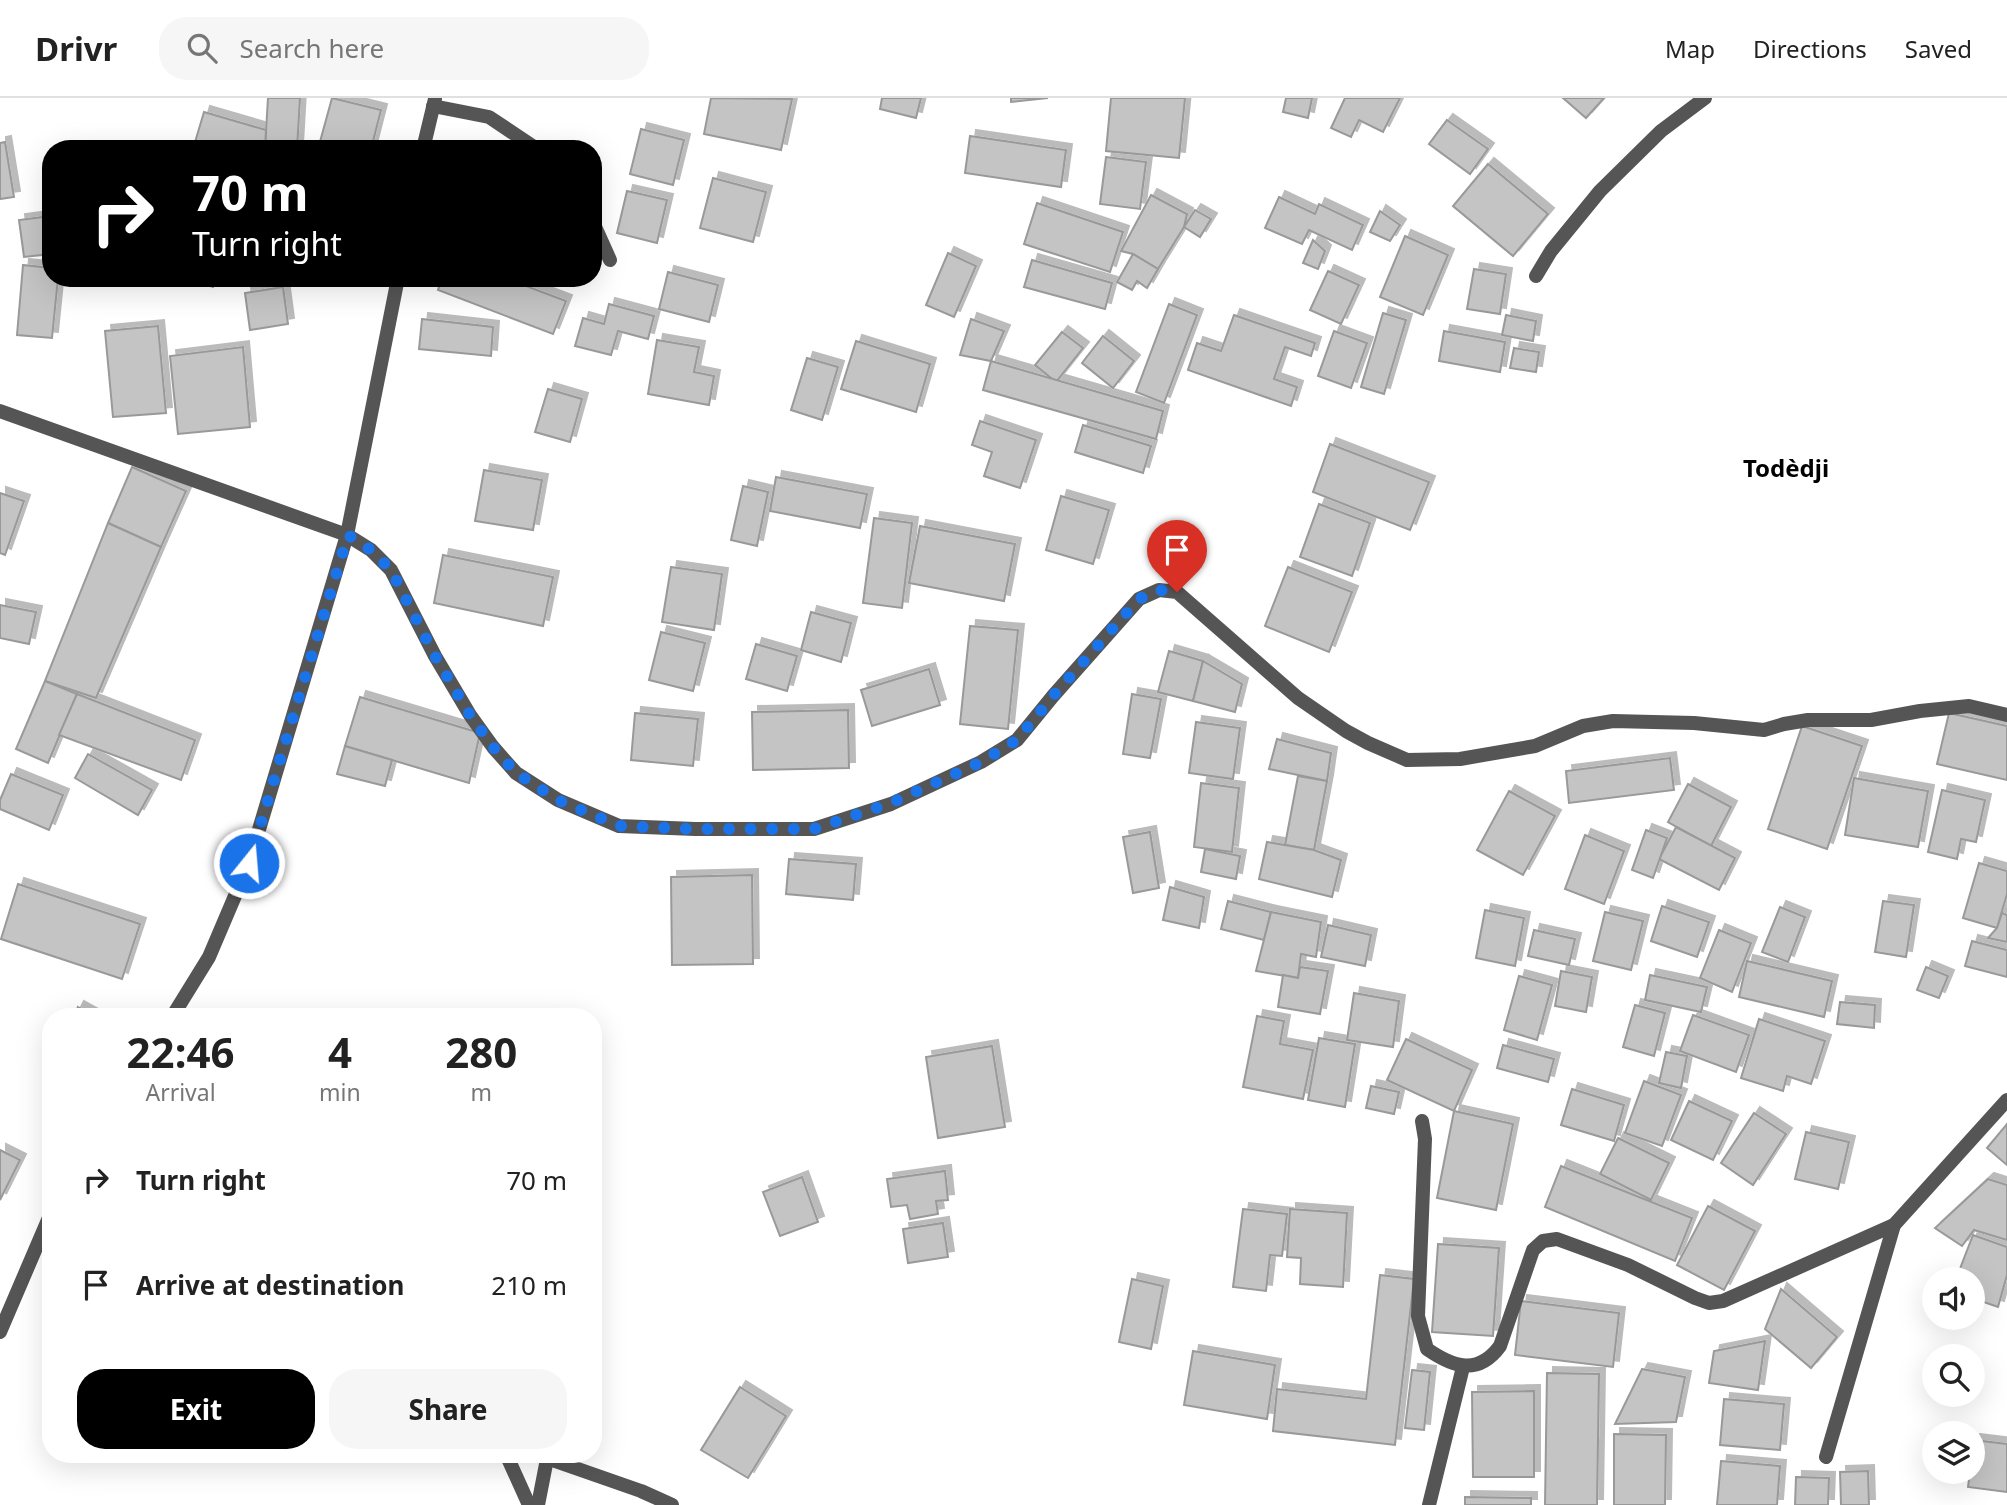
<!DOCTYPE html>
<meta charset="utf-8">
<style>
body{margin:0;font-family:"Noto Sans",sans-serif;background:#f6f6f6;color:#222;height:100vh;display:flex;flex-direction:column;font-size:26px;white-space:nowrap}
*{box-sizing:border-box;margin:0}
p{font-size:23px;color:#767676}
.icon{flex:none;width:38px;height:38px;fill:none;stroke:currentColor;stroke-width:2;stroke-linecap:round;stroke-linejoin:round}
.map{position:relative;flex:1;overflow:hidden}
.panel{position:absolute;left:42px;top:910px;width:560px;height:455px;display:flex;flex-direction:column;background:#fff;border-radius:28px;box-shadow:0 7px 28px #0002}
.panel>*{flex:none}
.hud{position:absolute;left:42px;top:42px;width:560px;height:147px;border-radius:28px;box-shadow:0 7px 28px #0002;background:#000;color:#fff;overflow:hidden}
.fabs{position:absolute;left:1922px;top:1169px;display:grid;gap:14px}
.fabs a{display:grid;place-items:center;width:63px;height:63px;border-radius:50%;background:#fff;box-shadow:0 7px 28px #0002;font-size:35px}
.pin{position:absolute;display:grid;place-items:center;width:60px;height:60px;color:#fff;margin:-72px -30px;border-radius:50% 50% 50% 0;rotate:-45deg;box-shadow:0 0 7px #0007}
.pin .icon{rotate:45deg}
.me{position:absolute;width:77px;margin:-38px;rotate:17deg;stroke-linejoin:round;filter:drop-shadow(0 0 5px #0008)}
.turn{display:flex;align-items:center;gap:24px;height:147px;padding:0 35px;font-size:32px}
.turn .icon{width:91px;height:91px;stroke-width:2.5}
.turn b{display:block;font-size:49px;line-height:60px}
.eta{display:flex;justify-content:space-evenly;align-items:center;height:119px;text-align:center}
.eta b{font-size:42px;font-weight:700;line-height:49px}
.primary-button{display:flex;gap:14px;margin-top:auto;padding:14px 35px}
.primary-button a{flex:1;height:80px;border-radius:28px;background:#000;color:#fff;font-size:28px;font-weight:700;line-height:80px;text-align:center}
.primary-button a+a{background:#f6f6f6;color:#222}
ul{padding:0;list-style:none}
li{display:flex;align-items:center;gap:21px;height:105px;padding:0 35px}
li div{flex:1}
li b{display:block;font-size:26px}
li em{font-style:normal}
header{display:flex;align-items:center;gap:42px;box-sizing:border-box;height:98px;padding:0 35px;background:#fff;border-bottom:2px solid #e0e0e0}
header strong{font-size:33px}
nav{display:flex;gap:38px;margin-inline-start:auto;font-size:24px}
.search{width:490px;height:63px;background:#f6f6f6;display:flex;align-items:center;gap:18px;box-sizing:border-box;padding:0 24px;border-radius:28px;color:#767676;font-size:26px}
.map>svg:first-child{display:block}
.building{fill:#c4c4c4;stroke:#999;stroke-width:2;filter:url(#shadow)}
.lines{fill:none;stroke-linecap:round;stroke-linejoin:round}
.minor{stroke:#555;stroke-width:14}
.route{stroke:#1a73e8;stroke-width:12;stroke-dasharray:0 21.6}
.labels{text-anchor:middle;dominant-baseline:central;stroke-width:6;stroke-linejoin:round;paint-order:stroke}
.quarter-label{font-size:24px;font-weight:bold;fill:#000;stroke:#fff}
</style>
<header>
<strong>Drivr</strong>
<div class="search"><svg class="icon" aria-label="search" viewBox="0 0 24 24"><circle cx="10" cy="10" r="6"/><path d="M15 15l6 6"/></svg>Search here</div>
<nav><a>Map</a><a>Directions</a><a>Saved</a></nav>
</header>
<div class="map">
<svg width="2007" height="1407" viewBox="0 0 2007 1407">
<defs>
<filter id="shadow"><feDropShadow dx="6" dy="-6" stdDeviation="0" flood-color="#0004"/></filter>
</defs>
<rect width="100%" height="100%" fill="#fff"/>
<g class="building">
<polygon points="268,0 300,0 297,51 265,50"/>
<polygon points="332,0 381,12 371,51 318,51"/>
<polygon points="711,0 792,1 781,52 704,36"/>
<polygon points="882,0 921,0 916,20 880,11"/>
<polygon points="1011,0 1048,0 1011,4"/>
<polygon points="1111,0 1185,0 1179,60 1106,53"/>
<polygon points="1286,0 1312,0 1308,20 1283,14"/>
<polygon points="1345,0 1400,0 1383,34 1359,22 1351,39 1331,30"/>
<polygon points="1563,0 1604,0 1586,20"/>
<polygon points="204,14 266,32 265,51 193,51"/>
<polygon points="1447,22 1488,51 1470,76 1429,46"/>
<polygon points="641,31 684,42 673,87 630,76"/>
<polygon points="970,38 1066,52 1061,89 965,75"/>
<polygon points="5,44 14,99 0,101 0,45"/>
<polygon points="1106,59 1146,64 1140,111 1100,106"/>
<polygon points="1488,66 1548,116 1513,158 1453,108"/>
<polygon points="713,80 766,94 753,144 700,130"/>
<polygon points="627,93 667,102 657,145 617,135"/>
<polygon points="1151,97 1187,116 1184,129 1158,171 1133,156 1121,153"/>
<polygon points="1279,99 1315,116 1319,106 1363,127 1352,152 1309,132 1302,146 1265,130"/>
<polygon points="1037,105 1123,134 1110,174 1024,146"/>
<polygon points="1195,112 1211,121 1200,139 1184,129"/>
<polygon points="1380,113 1400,127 1390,143 1370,134"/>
<polygon points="51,118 51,156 24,159 19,122"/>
<polygon points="1405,138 1448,157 1423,217 1380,199"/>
<polygon points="1313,142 1325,153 1318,171 1303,165"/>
<polygon points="948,155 976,168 954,219 926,207"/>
<polygon points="1133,156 1158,171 1147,190 1137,183 1132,192 1117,184"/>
<polygon points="1032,162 1112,185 1105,211 1024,189"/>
<polygon points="23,167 51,170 51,180 58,180 52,240 17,237"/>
<polygon points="1474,171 1506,176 1500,216 1467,211"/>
<polygon points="1328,173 1359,187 1341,226 1310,212"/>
<polygon points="668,174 718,187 709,224 659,211"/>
<polygon points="187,180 216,180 213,189"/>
<polygon points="442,180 505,180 566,203 553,236 438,192"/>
<polygon points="283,189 288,226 250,232 245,195"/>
<polygon points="609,206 654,218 648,241 618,233 611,257 575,248 583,220 604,226"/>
<polygon points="1169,206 1197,217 1164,305 1136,294"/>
<polygon points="1383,215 1406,222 1384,296 1361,289"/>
<polygon points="1234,217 1315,245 1311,258 1285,249 1274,281 1297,289 1291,308 1188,272 1197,245 1221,253"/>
<polygon points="1506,217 1536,223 1533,243 1502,237"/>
<polygon points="422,221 493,229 491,258 419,251"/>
<polygon points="971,221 1004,233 991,263 960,257"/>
<polygon points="158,228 166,315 113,319 105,233"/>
<polygon points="1334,233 1367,245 1351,290 1318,278"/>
<polygon points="1444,233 1505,244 1500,274 1439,263"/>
<polygon points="1062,234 1083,250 1056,284 1035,267"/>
<polygon points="1103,238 1134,263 1113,290 1082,265"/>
<polygon points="657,242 699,249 694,274 714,278 709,307 648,296"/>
<polygon points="856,243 930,266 916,314 841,291"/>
<polygon points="243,249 250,329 178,336 170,258"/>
<polygon points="1514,250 1539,254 1536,274 1510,270"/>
<polygon points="807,260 838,269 822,322 791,312"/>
<polygon points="991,263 1163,313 1156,341 983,292"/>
<polygon points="548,291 582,301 570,344 535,334"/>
<polygon points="980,323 1036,342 1020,390 984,378 992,354 972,347"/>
<polygon points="1083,327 1151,348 1143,375 1075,354"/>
<polygon points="1330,346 1429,384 1410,432 1313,394"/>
<polygon points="132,369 186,393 161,449 108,425"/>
<polygon points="484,372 542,382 533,432 475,423"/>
<polygon points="776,379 867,396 860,430 770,413"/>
<polygon points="743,388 768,394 757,448 731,442"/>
<polygon points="0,395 24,403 5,457 0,455"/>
<polygon points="1061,398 1109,412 1093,466 1046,452"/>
<polygon points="1319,406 1370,425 1352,478 1300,459"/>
<polygon points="874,420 912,425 902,510 863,505"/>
<polygon points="108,425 161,449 96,600 45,583"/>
<polygon points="920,428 1015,446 1004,503 909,485"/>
<polygon points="443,457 553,479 543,528 434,505"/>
<polygon points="671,469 722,476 714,532 662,524"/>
<polygon points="1288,469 1352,494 1329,554 1265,528"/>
<polygon points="0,507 36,514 29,546 0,540"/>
<polygon points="811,514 851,525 841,564 801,552"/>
<polygon points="970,528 1018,532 1008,631 960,626"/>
<polygon points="661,534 705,545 693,593 649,582"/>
<polygon points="756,546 797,558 787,593 746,581"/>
<polygon points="1169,553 1203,563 1193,603 1158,594"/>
<polygon points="1203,563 1242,586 1235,614 1193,603"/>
<polygon points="929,571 940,607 872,628 861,592"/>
<polygon points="45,583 77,596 48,665 16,651"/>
<polygon points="77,596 195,642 181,682 59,637"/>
<polygon points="1132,596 1161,601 1150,660 1123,656"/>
<polygon points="360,599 480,635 469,685 345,648"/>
<polygon points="848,612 849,670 753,672 752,614"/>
<polygon points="635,615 698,621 693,668 631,662"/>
<polygon points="1949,615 2007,628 2007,682 1937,666"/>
<polygon points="1196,624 1240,630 1233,681 1189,675"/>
<polygon points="1802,628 1862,648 1827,751 1768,731"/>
<polygon points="1277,641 1331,655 1327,683 1269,671"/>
<polygon points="345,648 392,662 385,688 337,676"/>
<polygon points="88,656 152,692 138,717 75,680"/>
<polygon points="1670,660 1674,692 1569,705 1566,673"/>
<polygon points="11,676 63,697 49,732 0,711 0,702"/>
<polygon points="1298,678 1327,683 1314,752 1285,747"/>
<polygon points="1854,680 1928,693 1918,749 1845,737"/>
<polygon points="1201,685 1239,690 1232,754 1194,749"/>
<polygon points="1688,686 1731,709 1711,748 1668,724"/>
<polygon points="1942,692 1985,702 1976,744 1961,741 1957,761 1928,754"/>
<polygon points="1509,693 1555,718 1523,777 1477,752"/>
<polygon points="1676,729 1735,760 1719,792 1659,761"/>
<polygon points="1646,732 1667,740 1653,780 1632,772"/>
<polygon points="1150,734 1159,790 1133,795 1123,739"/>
<polygon points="1585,737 1624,753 1604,806 1565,791"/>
<polygon points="1267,744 1314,752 1341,762 1332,799 1259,781"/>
<polygon points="1205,751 1240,758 1236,781 1201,774"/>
<polygon points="789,761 856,766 853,802 786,796"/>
<polygon points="1979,765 2007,773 2007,796 1997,830 1963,820"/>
<polygon points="752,777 753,866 672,867 671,779"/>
<polygon points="18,786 140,826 122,881 1,841"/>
<polygon points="1170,789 1204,799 1199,830 1163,822"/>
<polygon points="1228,803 1271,814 1264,842 1221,831"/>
<polygon points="1883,803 1914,807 1906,859 1875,854"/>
<polygon points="1662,808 1709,824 1697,859 1651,843"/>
<polygon points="1780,809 1805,819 1788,864 1762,854"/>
<polygon points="1485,812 1524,820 1515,868 1476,860"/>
<polygon points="1271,814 1321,824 1316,859 1301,856 1298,880 1256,873"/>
<polygon points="1605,814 1643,823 1631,872 1593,863"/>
<polygon points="2002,815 2007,817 2007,844 1988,840 1997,830"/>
<polygon points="1328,827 1371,837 1365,868 1321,859"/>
<polygon points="1534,832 1575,841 1569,867 1528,858"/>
<polygon points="1719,832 1751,845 1732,894 1700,880"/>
<polygon points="1972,843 2007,852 2007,879 1965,868"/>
<polygon points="1747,863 1832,883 1824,919 1739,899"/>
<polygon points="1300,869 1328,873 1320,916 1278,909 1283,877 1298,880"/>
<polygon points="1926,869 1948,878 1939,900 1917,892"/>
<polygon points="1561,873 1592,879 1586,914 1555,908"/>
<polygon points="1650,877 1707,889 1701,914 1645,902"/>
<polygon points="1519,878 1552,887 1537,942 1504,932"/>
<polygon points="1354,895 1399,903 1393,949 1347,942"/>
<polygon points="1840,904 1875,907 1874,930 1837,926"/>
<polygon points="1635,907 1665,915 1654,958 1623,949"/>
<polygon points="78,909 96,919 73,919"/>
<polygon points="1693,917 1749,937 1736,974 1680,953"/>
<polygon points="1257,918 1284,923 1280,946 1313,952 1303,1001 1243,989"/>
<polygon points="1759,921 1825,943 1811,986 1787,978 1783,993 1741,980"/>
<polygon points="1319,940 1355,946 1345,1009 1308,1002"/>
<polygon points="1406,941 1472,972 1454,1013 1387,982"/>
<polygon points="1503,947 1554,961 1548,984 1497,970"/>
<polygon points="992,948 1005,1029 938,1040 926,959"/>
<polygon points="1666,954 1687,958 1681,990 1659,985"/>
<polygon points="1644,983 1681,997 1662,1048 1625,1035"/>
<polygon points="1371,988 1399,994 1394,1016 1366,1010"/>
<polygon points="1572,991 1624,1007 1614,1043 1561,1027"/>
<polygon points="1689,1003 1732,1023 1713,1062 1671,1042"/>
<polygon points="1454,1013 1513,1026 1496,1112 1437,1100"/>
<polygon points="1754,1015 1786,1036 1753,1087 1721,1065"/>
<polygon points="2007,1026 2007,1067 1987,1050"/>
<polygon points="1806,1034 1849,1044 1838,1091 1795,1081"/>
<polygon points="1618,1040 1669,1065 1651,1102 1600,1076"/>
<polygon points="0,1052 20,1062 0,1102"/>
<polygon points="1561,1068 1692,1120 1675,1163 1545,1109"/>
<polygon points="945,1073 948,1102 936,1103 938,1116 910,1121 907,1107 891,1109 887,1081"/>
<polygon points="802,1079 818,1124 780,1138 763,1094"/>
<polygon points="1988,1081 2007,1087 2007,1142 1974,1132 1962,1148 1935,1130"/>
<polygon points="1708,1108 1755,1133 1724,1192 1677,1167"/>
<polygon points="1243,1111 1287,1116 1282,1158 1270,1157 1266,1193 1233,1189"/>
<polygon points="1290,1111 1347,1115 1343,1189 1300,1186 1301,1160 1287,1159"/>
<polygon points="943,1125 948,1159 908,1165 903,1131"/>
<polygon points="1973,1137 2007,1149 2007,1177 1998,1209 1972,1200 1972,1181 1956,1181"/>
<polygon points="1438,1146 1499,1150 1493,1238 1432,1234"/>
<polygon points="1380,1177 1414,1181 1395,1347 1273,1333 1277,1291 1366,1301"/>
<polygon points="1132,1181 1163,1188 1151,1251 1119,1244"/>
<polygon points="1781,1191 1837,1239 1811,1270 1765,1231"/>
<polygon points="1521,1203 1619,1215 1613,1269 1515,1257"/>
<polygon points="1765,1243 1758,1292 1709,1285 1714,1253"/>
<polygon points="1193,1253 1275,1267 1267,1321 1184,1307"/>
<polygon points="1642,1271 1685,1279 1676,1324 1615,1326"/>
<polygon points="1412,1272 1430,1274 1424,1332 1405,1330"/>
<polygon points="1547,1275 1599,1276 1597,1407 1545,1407"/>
<polygon points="740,1289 786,1318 748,1380 701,1352"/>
<polygon points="1534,1293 1534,1379 1473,1379 1472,1294"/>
<polygon points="1724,1301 1784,1306 1780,1352 1720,1347"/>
<polygon points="1614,1336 1666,1337 1665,1407 1614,1407"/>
<polygon points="1974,1342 2007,1346 2007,1394 1968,1389 1970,1374 1972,1374"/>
<polygon points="1721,1363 1780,1368 1777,1407 1717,1407"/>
<polygon points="1868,1373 1869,1407 1841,1407 1840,1374"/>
<polygon points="1796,1379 1829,1380 1828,1407 1795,1407"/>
<polygon points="1465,1399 1531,1400 1531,1407 1465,1407"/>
</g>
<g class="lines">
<g class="minor">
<polyline points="433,8 489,19 537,51"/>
<polyline points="423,51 435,1"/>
<polyline points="593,124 610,162"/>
<polyline points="1536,178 1551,153 1600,93 1661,33 1705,0"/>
<polyline points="0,313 347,437 371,452 391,472 435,558 470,617 493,649 516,675 558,702 619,728 695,731 814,731 891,706 981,664 1017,642 1053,598 1139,501 1159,492 1177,494 1298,600 1346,633 1368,645 1407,662 1460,661 1535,648 1583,628 1613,623 1694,625 1764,632 1784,626 1808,622 1871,622 1920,613 1969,608 2007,617"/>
<polyline points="172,919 209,859 249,765 347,437 398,180"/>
<path d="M1422,1023L1425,1041L1418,1218L1427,1251C1453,1269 1478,1278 1500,1248L1533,1152L1543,1143L1557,1141L1628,1167L1695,1200L1709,1205L1723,1203L1894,1127L2007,1002"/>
<polyline points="0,1234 51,1115"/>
<polyline points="506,1356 529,1407"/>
<polyline points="535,1356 641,1393 672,1407"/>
<polyline points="1826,1359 1894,1127"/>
<polyline points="538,1407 547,1361"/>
<polyline points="1429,1407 1463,1269"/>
</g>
</g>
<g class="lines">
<polyline class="route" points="249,765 348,437 371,452 391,472 435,558 470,617 493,649 516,675 558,702 619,728 695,731 814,731 891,705 981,664 1017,642 1053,598 1139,501 1158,492 1177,494"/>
</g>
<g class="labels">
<g class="quarter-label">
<text x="1786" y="369">Todèdji</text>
</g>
</g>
</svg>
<div class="fabs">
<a><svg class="icon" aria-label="sound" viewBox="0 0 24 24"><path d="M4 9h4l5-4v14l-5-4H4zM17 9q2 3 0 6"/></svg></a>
<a><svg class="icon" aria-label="search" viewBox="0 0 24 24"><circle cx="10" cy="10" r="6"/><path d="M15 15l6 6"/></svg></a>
<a><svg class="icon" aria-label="layers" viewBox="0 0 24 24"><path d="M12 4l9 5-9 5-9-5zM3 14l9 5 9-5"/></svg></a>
</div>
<div class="pin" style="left:1177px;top:494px;background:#d93025"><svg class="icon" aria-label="arrive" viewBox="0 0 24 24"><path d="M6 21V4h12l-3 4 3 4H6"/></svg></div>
<svg class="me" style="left:249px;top:765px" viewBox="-20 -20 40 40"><circle r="17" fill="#1a73e8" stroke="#fff" stroke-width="3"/><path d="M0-11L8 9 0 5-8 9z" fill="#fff"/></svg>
<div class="hud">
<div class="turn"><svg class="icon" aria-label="right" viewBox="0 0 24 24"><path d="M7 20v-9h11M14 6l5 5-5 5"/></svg><div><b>70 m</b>Turn right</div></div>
</div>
<section class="panel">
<div class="eta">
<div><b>22:46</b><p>Arrival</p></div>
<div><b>4</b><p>min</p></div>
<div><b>280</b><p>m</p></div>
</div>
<ul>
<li><svg class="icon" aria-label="right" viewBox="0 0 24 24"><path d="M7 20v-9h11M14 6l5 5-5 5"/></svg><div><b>Turn right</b></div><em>70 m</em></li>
<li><svg class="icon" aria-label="arrive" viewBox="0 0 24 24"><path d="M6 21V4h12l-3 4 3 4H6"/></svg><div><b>Arrive at destination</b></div><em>210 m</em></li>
</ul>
<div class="primary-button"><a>Exit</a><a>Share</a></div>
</section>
</div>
